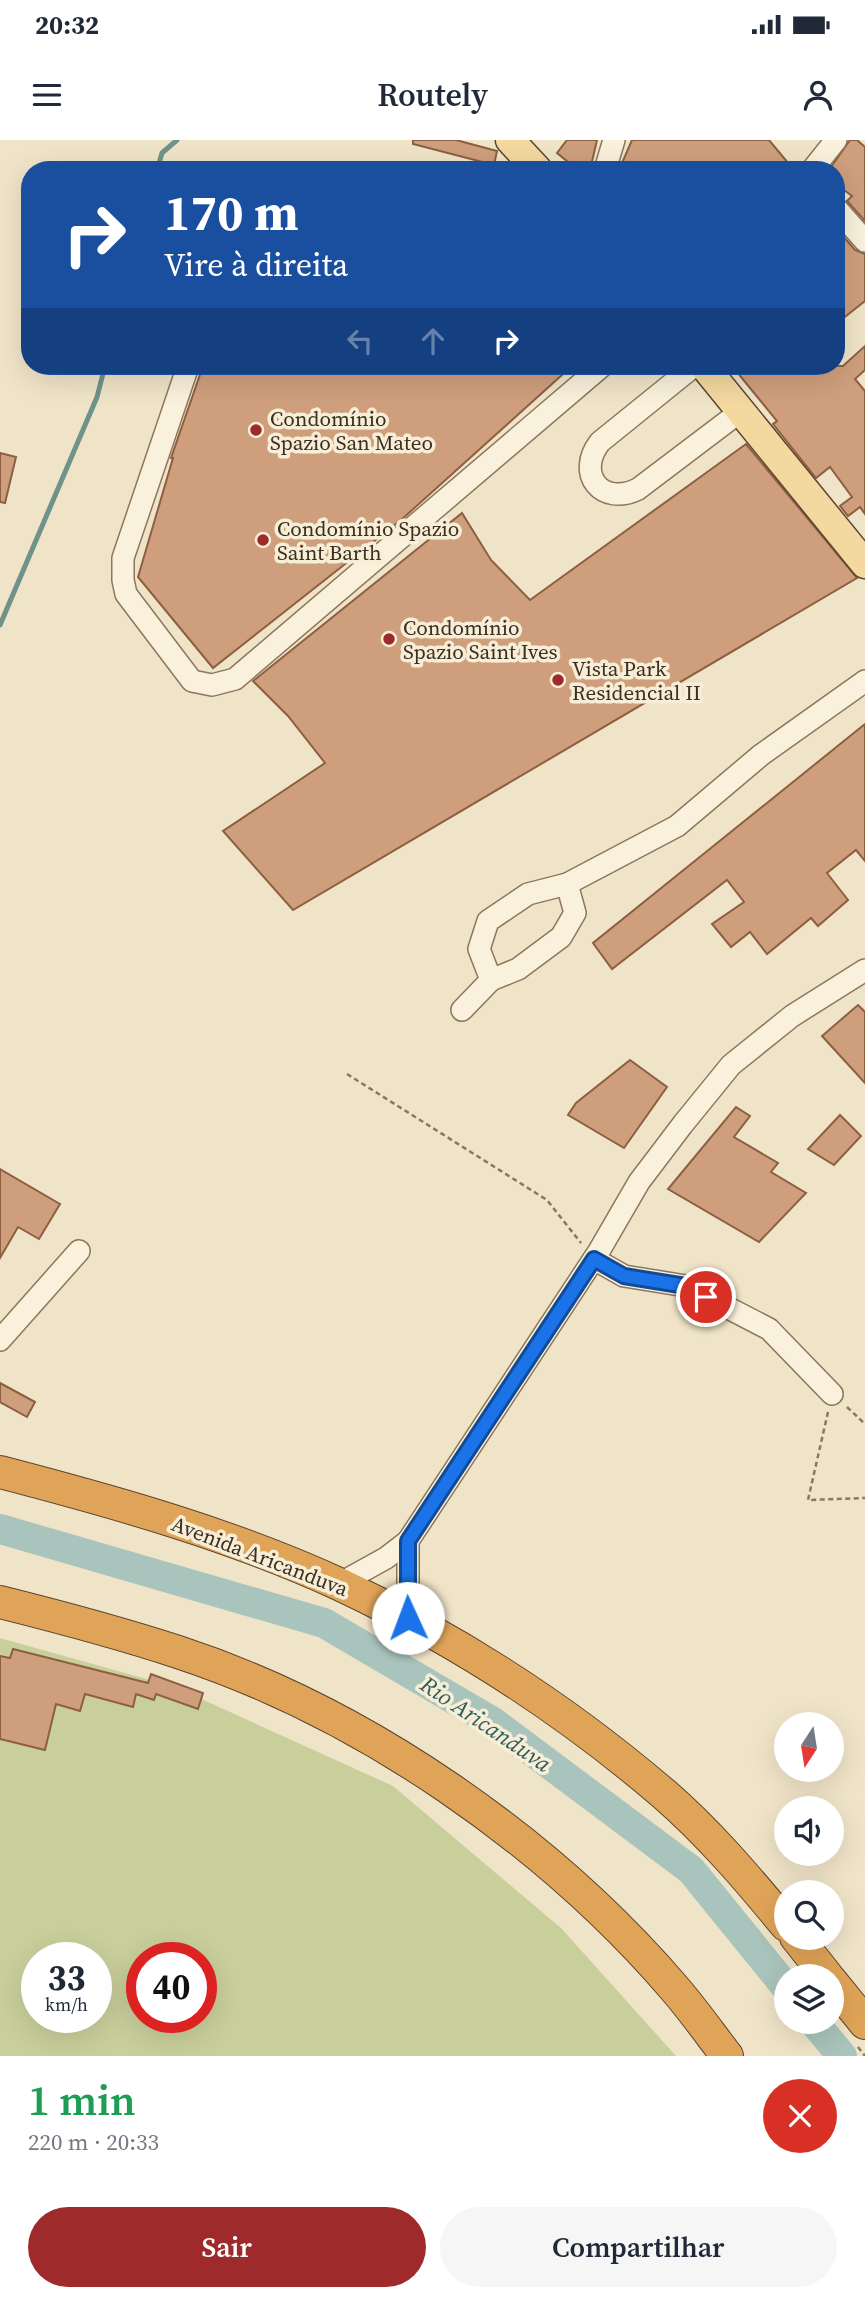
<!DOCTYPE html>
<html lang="pt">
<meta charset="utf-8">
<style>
body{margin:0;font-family:"Source Serif 4",serif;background:#f6f6f7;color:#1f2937;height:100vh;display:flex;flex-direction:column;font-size:26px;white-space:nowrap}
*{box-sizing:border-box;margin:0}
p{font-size:23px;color:#747a83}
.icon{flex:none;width:38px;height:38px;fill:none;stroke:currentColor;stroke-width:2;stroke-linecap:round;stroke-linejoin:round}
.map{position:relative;height:1916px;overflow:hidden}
.drawer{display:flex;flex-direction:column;background:#fff;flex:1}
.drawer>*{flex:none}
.hud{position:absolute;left:21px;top:21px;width:824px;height:214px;border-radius:28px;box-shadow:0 7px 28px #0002;background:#1a4fa0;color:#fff;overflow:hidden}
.needle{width:46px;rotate:192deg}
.tools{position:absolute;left:774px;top:1572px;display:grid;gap:14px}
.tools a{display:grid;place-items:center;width:70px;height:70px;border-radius:50%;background:#fff;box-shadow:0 7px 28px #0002;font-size:35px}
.speed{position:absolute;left:21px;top:1802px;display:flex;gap:14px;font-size:35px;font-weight:700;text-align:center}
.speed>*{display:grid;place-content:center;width:91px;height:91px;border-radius:50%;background:#fff;box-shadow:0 7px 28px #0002;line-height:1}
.speed small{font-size:18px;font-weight:400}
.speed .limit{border:10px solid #d22;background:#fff;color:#111}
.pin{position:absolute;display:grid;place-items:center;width:60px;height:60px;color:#fff;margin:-30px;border:4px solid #fff;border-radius:50%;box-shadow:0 2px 7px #0007}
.me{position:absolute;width:77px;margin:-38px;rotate:358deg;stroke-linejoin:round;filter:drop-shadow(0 0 5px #0008)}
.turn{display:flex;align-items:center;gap:24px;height:147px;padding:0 28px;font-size:32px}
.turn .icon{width:91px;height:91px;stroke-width:2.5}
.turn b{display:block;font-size:49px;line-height:60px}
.lanes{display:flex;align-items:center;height:66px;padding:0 28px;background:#0003;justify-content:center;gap:35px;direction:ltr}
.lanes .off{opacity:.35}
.round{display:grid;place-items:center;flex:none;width:74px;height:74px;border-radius:37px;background:#f6f6f7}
.overview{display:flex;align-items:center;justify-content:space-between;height:119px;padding:0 28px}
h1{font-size:42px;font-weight:600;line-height:52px;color:#1e9e55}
.cta{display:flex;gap:14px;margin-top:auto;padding:14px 28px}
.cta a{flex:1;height:80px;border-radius:42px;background:#9e2a2b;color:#fff;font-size:28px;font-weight:600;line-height:80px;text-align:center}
.cta a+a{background:#f6f6f7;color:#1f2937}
.status{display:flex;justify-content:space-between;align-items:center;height:49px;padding:0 35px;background:#fff;direction:ltr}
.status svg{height:19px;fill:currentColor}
header{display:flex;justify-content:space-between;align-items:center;height:91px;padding:0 28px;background:#fff;font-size:32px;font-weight:600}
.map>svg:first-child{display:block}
.green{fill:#c9cf9b;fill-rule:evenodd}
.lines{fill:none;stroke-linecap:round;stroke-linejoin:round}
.stream{stroke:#6f938a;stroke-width:5}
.river{stroke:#a9c4bc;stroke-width:30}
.building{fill:#cf9f7d;stroke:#8d5f41;stroke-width:2}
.minor-casing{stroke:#8d765c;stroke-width:24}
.major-casing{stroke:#5b4430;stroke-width:31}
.highway-casing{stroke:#5b4430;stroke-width:34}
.path{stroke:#8d765c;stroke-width:2.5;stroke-dasharray:5 3.5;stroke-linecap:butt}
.minor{stroke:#faf1dc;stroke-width:21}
.major{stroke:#f3d9a0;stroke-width:28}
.highway{stroke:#e0a458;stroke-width:32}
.route-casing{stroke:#114b97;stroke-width:18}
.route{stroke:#1a73e8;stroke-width:12}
.poi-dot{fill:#9e2a2b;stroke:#f7eed8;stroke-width:2.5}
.labels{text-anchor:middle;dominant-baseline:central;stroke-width:7;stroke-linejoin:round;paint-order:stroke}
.poi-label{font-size:21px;fill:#3d2e20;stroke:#f7eed8;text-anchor:start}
.street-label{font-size:21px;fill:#3d2e20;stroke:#f7eed8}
.water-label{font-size:23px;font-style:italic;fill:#2f5d5a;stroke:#f7eed8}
</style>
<div class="status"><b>20:32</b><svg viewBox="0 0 49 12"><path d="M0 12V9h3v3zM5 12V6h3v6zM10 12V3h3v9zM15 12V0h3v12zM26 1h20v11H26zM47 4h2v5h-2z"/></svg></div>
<header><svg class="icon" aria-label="menu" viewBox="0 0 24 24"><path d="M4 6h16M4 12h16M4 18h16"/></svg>Routely<svg class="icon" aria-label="person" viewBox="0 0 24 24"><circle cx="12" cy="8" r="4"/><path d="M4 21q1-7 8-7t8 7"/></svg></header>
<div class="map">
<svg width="865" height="1916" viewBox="0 0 865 1916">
<rect width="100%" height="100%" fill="#f0e4c8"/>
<path class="green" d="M0,1498L175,1547L393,1646L561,1788L676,1916H0ZM37,1818H96V1878H37ZM142,1818H201V1878H142Z"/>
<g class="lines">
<g class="stream">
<polyline points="157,30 162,13 177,0"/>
<polyline points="0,485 97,257 105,226"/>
</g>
<g class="river">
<polyline points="0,1389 324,1483 493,1582 691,1730 786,1847"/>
<polyline points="813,1881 842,1916"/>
</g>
</g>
<g class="building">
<polygon points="413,0 456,0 497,11 494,25 413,4"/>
<polygon points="567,0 597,0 590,30 562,30 568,22 557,13"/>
<polygon points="632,0 769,0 794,30 619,30"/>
<polygon points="850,0 857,0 865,7 865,81 847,61 852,56 836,44 836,30 829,30"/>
<polygon points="836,88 855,110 865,114 865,161 836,184"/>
<polygon points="865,206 865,230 855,239 865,251 865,374 860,367 848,376 840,366 852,357 830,327 816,338 773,284 777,281 732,226 843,226"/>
<polygon points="203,226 572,226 401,380 213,528 138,437 173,318 171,318"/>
<polygon points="746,304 857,438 293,770 223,691 325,623 288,576 253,541 462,373 491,420 530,460"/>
<polygon points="0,313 16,317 5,363 0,362"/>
<polygon points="865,584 865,721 856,710 827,733 848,760 818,786 811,778 767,814 750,792 731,807 712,784 744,762 727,740 612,829 593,803"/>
<polygon points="858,865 865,872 865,943 822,896"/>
<polygon points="630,920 667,947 624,1008 568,975 576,963"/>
<polygon points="736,967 750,976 734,997 778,1023 771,1032 806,1053 759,1102 668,1049"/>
<polygon points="840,975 861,996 834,1025 808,1009"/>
<polygon points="0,1029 60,1064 39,1099 18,1087 0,1118"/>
<polygon points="0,1243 35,1262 27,1277 0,1262"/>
<polygon points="13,1509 148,1543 151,1534 203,1553 198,1569 156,1554 154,1560 136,1554 133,1567 85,1554 80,1571 56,1564 45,1610 0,1599 0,1516 10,1518"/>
</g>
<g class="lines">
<defs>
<g id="minor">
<polyline points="605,30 614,0"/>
<polyline points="812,30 836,0"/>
<polyline points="836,68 865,101"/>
<polyline points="188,226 123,418 123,440 126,454 192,541 212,545 235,539 602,226"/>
<path d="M694,226L600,302C575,334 602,367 638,349L741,271"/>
<polyline points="491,840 479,809 488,781 528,754 567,744 677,686 761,615 865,541"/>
<polyline points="462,870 491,840 518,829 561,797 575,773 567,744"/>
<polyline points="594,1119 624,1136 686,1146 769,1189 832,1254"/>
<polyline points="0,1200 79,1111"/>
<polyline points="408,1401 408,1478"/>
<polyline points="339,1444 386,1418 408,1401 599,1111 639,1042 683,984 731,925 792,876 865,830"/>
</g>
<g id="major">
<polyline points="510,0 538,30"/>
<polyline points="704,226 865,424"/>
</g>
<g id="highway">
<path d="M0,1332C115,1362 233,1395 341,1445C456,1499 567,1571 664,1654C709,1693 748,1739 786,1785"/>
<path d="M0,1462C60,1477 120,1493 178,1512C364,1573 548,1701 675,1849C694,1871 710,1894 727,1916"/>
<polyline points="796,1797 827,1836"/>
<polyline points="831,1841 865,1883"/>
</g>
</defs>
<use href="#minor" class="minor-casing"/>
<use href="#major" class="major-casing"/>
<use href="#highway" class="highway-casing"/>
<g class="path">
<polyline points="347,934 547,1060 581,1103"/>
<polyline points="847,1267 865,1284"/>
<polyline points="828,1272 808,1360 865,1358"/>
<polyline points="858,1907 865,1916"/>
</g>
<use href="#minor" class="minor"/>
<use href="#major" class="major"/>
<use href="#highway" class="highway"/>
</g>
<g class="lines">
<defs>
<polyline id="route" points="408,1478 408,1401 594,1119 624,1136 686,1146 706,1157"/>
</defs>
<use href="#route" class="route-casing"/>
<use href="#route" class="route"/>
</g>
<g class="poi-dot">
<circle cx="256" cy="290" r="7"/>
<circle cx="263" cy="400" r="7"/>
<circle cx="389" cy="499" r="7"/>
<circle cx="558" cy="540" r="7"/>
</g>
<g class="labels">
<g class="poi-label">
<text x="270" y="278">Condomínio<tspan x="270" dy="24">Spazio San Mateo</tspan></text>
<text x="277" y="388">Condomínio Spazio<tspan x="277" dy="24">Saint Barth</tspan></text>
<text x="403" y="487">Condomínio<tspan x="403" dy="24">Spazio Saint Ives</tspan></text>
<text x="572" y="528">Vista Park<tspan x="572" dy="24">Residencial II</tspan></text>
</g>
<g class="street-label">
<text transform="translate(260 1416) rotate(21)">Avenida Aricanduva</text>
</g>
<g class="water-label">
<text transform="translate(486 1584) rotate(34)">Rio Aricanduva</text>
</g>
</g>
</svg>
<div class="tools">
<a><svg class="needle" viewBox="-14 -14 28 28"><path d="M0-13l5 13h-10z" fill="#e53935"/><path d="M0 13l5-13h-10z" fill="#747a83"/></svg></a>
<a><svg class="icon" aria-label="sound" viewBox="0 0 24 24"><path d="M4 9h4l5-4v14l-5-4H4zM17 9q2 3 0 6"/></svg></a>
<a><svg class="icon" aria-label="search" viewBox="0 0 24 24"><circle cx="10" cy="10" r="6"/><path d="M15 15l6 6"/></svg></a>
<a><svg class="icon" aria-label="layers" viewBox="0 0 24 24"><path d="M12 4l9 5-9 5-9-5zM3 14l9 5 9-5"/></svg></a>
</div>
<div class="speed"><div>33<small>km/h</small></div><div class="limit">40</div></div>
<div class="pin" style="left:706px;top:1157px;background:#d93025"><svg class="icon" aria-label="arrive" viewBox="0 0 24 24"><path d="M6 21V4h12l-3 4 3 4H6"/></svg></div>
<svg class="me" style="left:408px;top:1478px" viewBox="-20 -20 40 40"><circle r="19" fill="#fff"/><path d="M0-13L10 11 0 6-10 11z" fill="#1a73e8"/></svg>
<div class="hud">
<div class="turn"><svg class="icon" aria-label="right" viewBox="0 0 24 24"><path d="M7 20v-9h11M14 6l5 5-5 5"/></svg><div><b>170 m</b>Vire à direita</div></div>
<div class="lanes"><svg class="icon off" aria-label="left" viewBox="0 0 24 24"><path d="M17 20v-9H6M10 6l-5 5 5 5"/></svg><svg class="icon off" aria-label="ahead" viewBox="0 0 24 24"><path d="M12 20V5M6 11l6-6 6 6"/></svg><svg class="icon" aria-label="right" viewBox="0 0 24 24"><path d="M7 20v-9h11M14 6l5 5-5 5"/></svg></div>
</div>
</div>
<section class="drawer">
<div class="overview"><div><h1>1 min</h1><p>220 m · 20:33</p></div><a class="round" style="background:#d93025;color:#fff"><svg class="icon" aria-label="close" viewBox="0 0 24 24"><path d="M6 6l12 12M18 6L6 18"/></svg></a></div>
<div class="cta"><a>Sair</a><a>Compartilhar</a></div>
</section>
